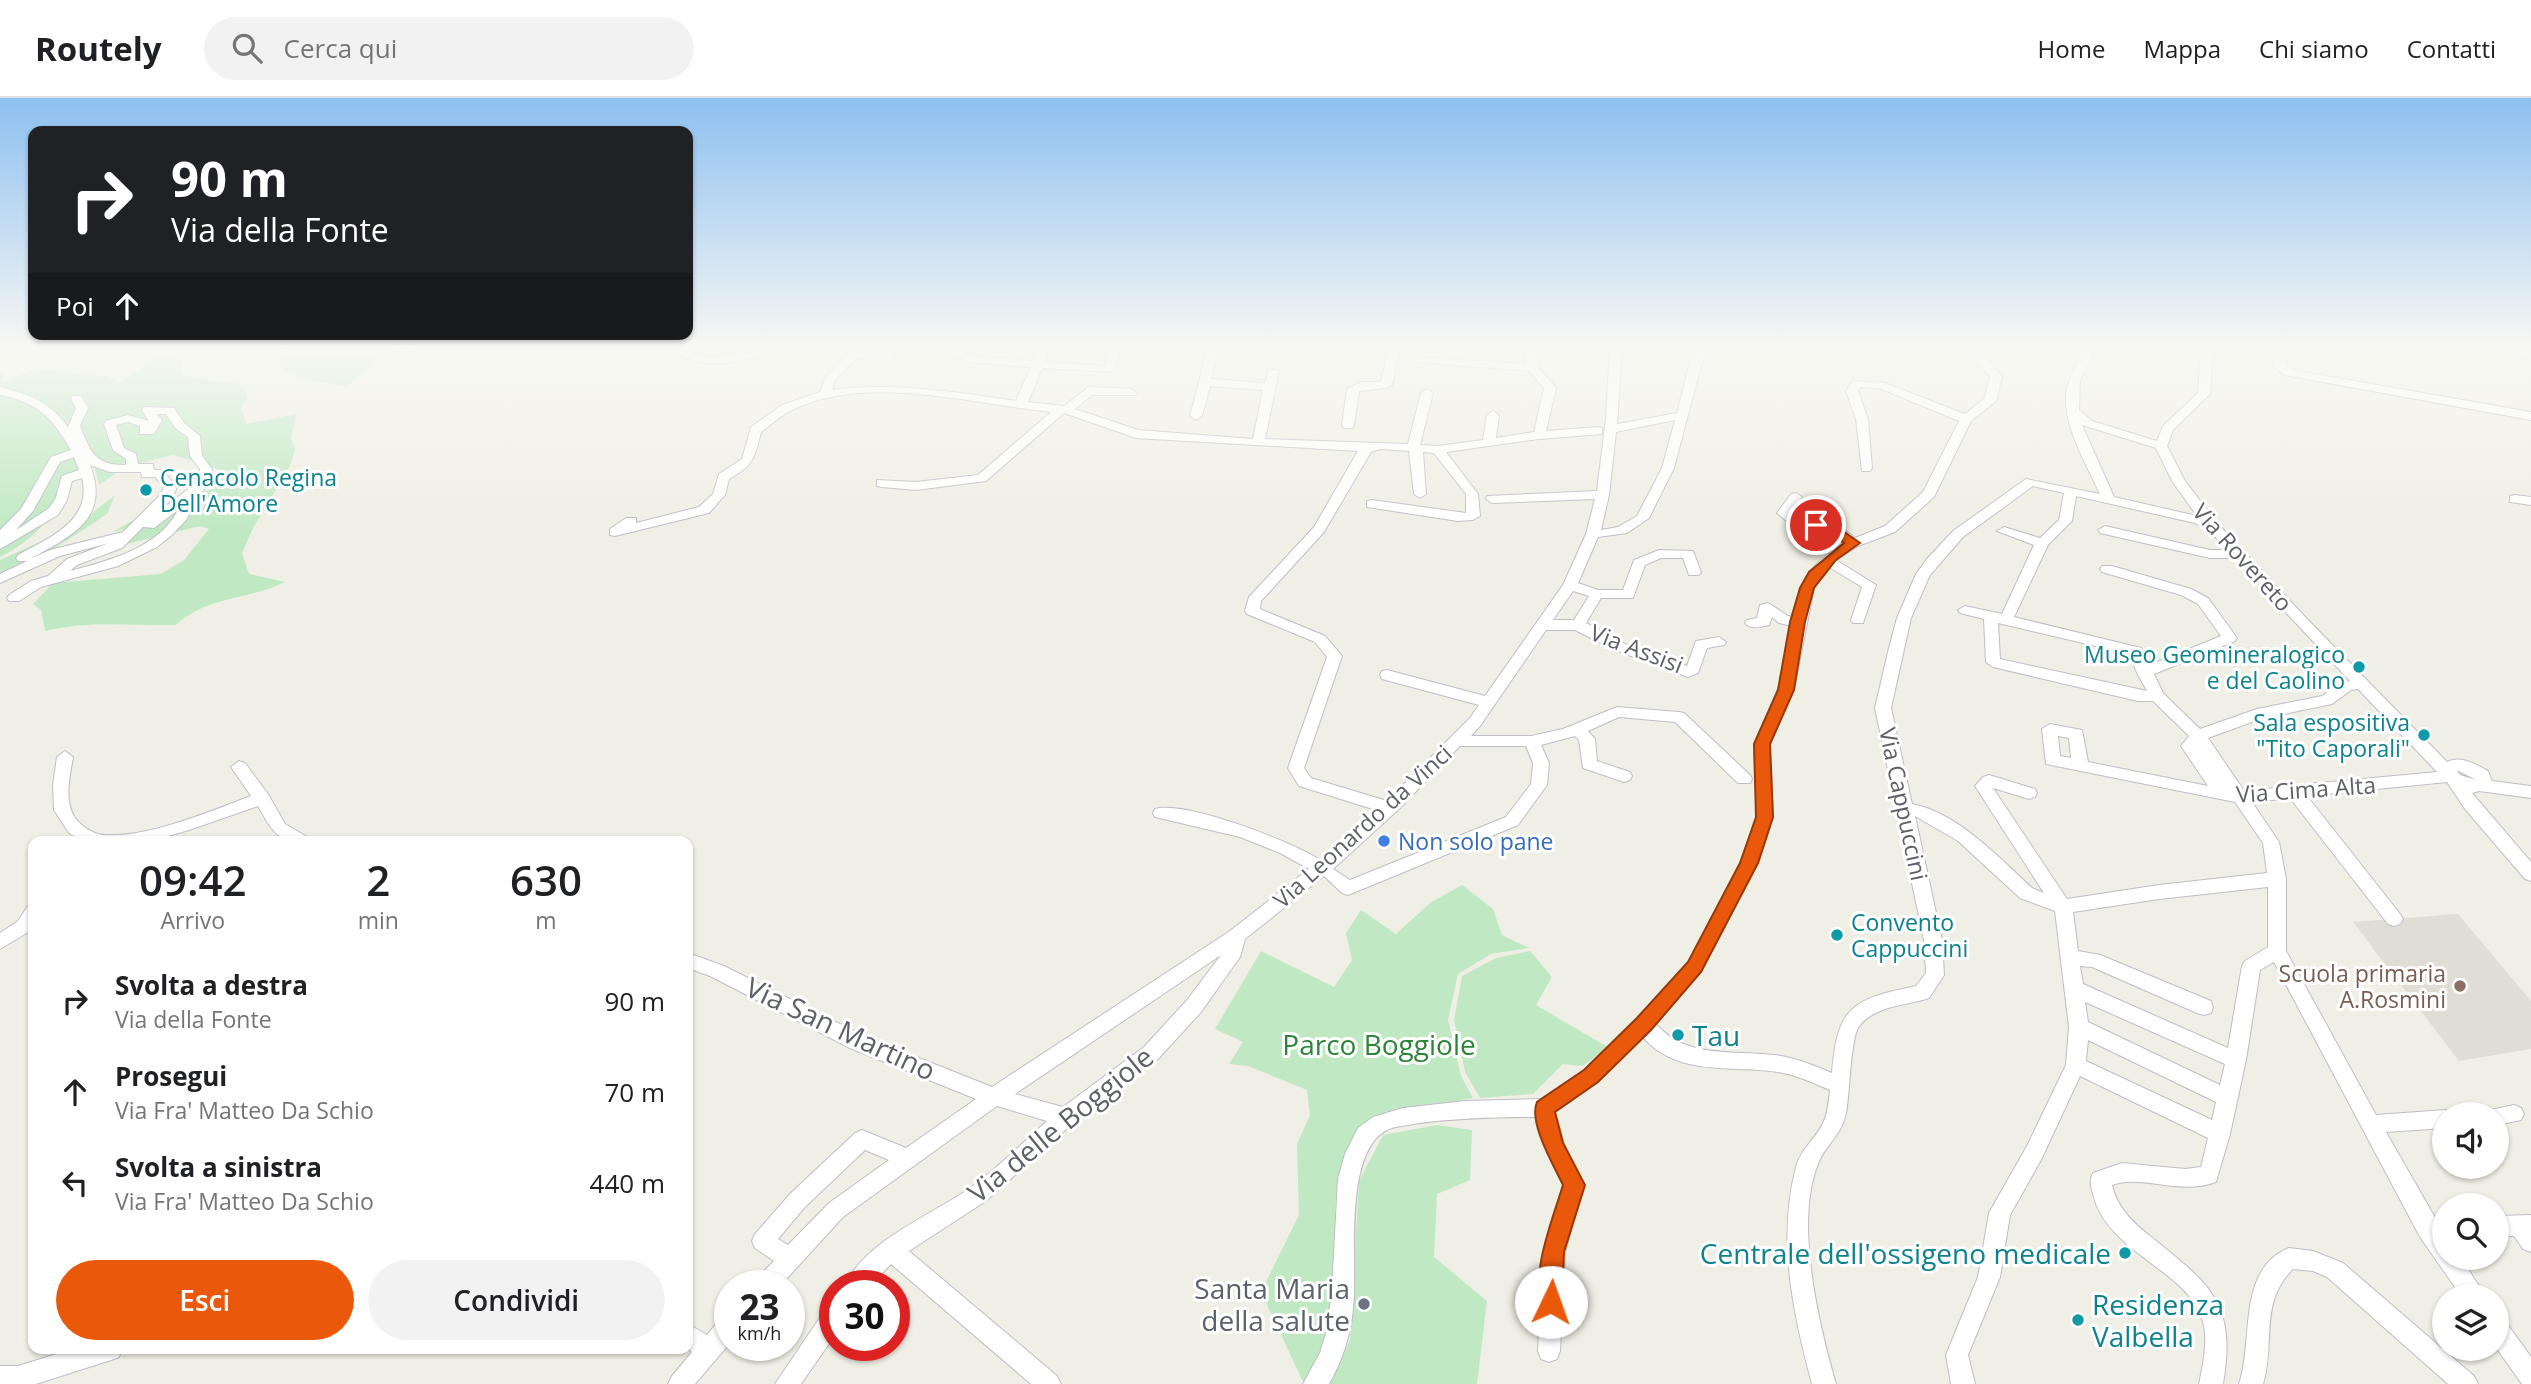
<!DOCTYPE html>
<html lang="it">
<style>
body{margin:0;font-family:"Open Sans",sans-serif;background:#f2f2f2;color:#202124;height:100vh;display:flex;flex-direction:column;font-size:26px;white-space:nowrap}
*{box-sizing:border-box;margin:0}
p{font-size:23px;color:#757577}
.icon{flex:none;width:38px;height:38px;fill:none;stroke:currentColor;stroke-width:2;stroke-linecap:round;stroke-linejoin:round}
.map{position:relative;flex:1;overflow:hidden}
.details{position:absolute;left:28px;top:738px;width:665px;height:518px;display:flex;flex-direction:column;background:#fff;border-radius:14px;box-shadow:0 2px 5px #0004}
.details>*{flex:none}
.banner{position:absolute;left:28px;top:28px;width:665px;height:214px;border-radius:14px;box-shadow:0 2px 5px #0004;background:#202124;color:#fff;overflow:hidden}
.tools{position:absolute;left:2432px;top:1004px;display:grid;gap:14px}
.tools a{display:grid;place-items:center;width:77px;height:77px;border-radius:50%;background:#fff;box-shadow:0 2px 5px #0004;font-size:35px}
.speed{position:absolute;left:714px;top:1172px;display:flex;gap:14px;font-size:35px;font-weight:700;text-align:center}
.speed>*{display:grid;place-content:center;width:91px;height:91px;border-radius:50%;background:#fff;box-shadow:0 2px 5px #0004;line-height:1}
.speed small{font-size:18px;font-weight:400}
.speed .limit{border:10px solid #d22;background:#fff;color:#111}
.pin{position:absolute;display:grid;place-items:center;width:60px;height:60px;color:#fff;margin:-30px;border:4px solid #fff;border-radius:50%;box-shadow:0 2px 7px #0007}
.me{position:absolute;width:77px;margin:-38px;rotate:3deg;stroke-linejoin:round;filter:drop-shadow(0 0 5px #0008)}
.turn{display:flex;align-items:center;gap:24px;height:147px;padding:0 28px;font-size:32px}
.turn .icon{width:91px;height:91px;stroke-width:2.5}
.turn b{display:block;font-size:49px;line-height:60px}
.then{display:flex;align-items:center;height:66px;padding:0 28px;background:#0003;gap:14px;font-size:26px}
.eta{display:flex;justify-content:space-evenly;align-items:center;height:119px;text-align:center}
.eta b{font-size:42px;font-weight:600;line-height:49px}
.action{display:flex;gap:14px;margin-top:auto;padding:14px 28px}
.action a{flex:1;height:80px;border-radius:42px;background:#ea580c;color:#fff;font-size:28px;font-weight:600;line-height:80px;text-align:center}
.action a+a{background:#f2f2f2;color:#202124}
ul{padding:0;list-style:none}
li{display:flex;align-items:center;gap:21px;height:91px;padding:0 28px}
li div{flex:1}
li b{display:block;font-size:26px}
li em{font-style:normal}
header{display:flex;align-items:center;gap:42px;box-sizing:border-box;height:98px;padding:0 35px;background:#fff;border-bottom:2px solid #e0e0e0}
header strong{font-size:33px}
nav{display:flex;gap:38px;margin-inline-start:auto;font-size:24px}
.search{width:490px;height:63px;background:#f2f2f2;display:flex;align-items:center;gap:18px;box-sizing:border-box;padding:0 24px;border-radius:38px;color:#757577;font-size:26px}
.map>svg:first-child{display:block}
.education{fill:#e0ded4}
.green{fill:#c0e9c3}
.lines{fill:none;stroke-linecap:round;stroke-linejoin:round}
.minor-casing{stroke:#bdbec5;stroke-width:2}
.minor{fill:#fff;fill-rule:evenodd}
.route{fill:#ea580c;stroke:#983908;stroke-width:2}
.culture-dot{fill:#0f9aa8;stroke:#fff;stroke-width:2.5}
.shop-dot{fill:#3f7fe0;stroke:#fff;stroke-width:2.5}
.education-dot{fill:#8d6e63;stroke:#fff;stroke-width:2.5}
.worship-dot{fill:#6b7280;stroke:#fff;stroke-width:2.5}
.labels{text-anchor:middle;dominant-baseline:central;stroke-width:6;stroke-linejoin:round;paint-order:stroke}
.culture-label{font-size:23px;fill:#0d838f;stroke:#fff;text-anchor:start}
.street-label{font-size:23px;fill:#5d6067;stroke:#fff}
.shop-label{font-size:23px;fill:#366cbe;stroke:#fff;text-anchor:start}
.education-label{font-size:23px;fill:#785e54;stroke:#fff;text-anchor:end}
.near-street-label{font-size:28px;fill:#5d6067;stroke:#fff}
.near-culture-label{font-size:28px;fill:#0d838f;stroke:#fff;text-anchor:start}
.near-park-label{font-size:28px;fill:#2e8438;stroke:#fff}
.near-worship-label{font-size:28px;fill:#5b616d;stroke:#fff;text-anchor:end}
</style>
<header>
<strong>Routely</strong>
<div class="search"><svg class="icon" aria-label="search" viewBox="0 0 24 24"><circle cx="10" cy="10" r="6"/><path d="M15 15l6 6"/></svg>Cerca qui</div>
<nav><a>Home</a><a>Mappa</a><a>Chi siamo</a><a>Contatti</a></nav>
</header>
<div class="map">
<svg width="2531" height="1286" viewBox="0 0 2531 1286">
<rect width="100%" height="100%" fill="#f0efe5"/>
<polygon class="education" points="2458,816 2531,903 2531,951 2459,963 2353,824"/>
<g class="green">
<path d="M156,249H183L181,275C201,287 223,279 243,288L247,300L241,310L246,326L296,316L291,340L295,352L290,368L253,430L242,455L249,476L285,484C249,502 206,498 176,527C131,528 90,522 45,533L41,512L33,506L53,485L161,476L184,462L209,431L200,428L119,448L134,439L144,427L112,434L167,404L220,389L236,377L173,357L125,369L99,387L92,359L85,358C67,400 42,439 0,459V276L4,274L2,281L5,284L34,271L105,278L120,284L142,271Z"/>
<path d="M284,249H383L376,256L382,260L346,289C325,283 295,283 279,268Z"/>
<polygon points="2110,249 2204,249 2204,256 2186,253 2186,260 2156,252 2151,261"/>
<polygon points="115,397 107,416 0,486 0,462 77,427"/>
<path d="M1462,787L1493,811L1502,837L1529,850L1491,856L1458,876L1448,922L1461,978L1473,1000C1455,1004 1380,1015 1369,1023C1320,1061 1340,1148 1335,1201C1332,1232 1317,1259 1304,1286L1261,1194L1299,1117L1297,1046L1310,1017L1307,992L1248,968L1229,966L1243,944L1215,931L1261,853L1334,889L1352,862L1346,835L1361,812L1396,836L1430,805Z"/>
<polygon points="1530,853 1552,879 1536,907 1609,950 1582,968 1563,966 1533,996 1480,1000 1465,974 1454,922 1462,878 1496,860"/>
<polygon points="1437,1027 1472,1032 1470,1082 1437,1096 1434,1159 1487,1203 1477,1286 1330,1286 1350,1242 1359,1083 1383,1037"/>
</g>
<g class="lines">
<defs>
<g id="minor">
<polygon points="0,249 9,249 0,256"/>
<path d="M385,249H422C414,255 393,255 385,249Z"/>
<path d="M671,249C685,249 693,259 707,259C730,260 751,249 773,249C747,267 695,275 671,249Z"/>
<path d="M855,249H867L863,255L891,256L897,259L891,262L856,261L835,282L832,292C894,284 955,294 1016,303L1031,269L968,264L936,249H951L970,258L1034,263L1039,249H1050L1045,264L1105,268L1111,249H1122L1113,274L1042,270L1028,304L1064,308L1089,289L1131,291L1137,295L1135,297H1092L1075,311L1138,332L1253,341L1263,292L1210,288L1202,318L1196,322L1190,318L1208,249H1219L1211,281L1265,285L1269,271L1279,273L1265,341L1408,346L1421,295L1427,291L1433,295L1420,347L1438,348L1483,342L1487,317L1493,313L1499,317L1496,340L1534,334L1544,290L1529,273L1416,264L1412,263V259L1526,266L1525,249H1537L1538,269L1556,290L1546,333L1598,329L1602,330V336L1539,341L1446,354L1478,396L1480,418L1473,422L1458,423L1367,409V403L1372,402L1466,415V396L1434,355L1423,354L1426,396L1420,400L1414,396L1409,353L1380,351L1371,354L1324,434L1261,503L1260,511L1325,538L1342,558L1304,670L1311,680L1387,703L1470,620L1479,607L1382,581L1380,577L1382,573L1387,572L1485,598L1563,487L1586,436L1595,401L1492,405L1486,401L1487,398L1597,393L1606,320L1610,249H1622L1617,326L1677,315L1690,264L1701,249H1712L1702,264L1674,370L1649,420L1627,435L1598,439L1578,485L1598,492H1623L1634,462L1659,452L1693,453L1701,474L1699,477H1689L1683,460H1661L1645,467L1633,500H1601L1586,525L1625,546L1687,568L1696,543L1719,539L1726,544L1724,547L1707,550L1698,575L1688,579L1615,552L1575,532H1546L1480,628L1471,638H1531L1563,631L1617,609L1679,614L1684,615L1750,677L1752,681L1750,685H1738L1675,624L1619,619L1588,633L1595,641L1597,663L1630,674L1632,678L1630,682L1624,684L1583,670L1579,642L1575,638L1541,647L1549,665L1547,687L1518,727L1348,797L1342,795L1324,778L1245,841L1240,859L1201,914L1158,961L1073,1025L986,1103L909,1153L1057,1278L1061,1286H1031L891,1166L870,1188H845C864,1143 932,1117 970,1090C998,1070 1022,1045 1047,1023L997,1008L843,1119L780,1188H754L757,1180L774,1163L755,1150L752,1143L755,1136L790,1096L855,1035L862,1032L906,1050L976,1001L850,950L710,878L688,870V855L724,868L864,938L992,989L1230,833L1309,771L1280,755L1240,739L1155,719L1153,715L1155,711C1185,702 1293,744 1320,762L1376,712L1299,688L1288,670L1327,559L1315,544L1247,516L1245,513L1249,499L1314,429L1358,353L1136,340L1064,315L986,383L916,392L882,389L877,388V382L916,384L978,377L1051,314C972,306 867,275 792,312C781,317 771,327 761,334C754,361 754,367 729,381L725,397L709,415L615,438L610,437V431L626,420H636V425L699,409L713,396L719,376L742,361L751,329L782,307L820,294L826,279ZM1675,322L1662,370L1637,418L1618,429L1601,432L1609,397L1616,334ZM1573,493L1589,498L1574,522H1553ZM1460,648H1526L1533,665L1531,686L1506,719L1350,782L1333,771L1399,711ZM1221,857L1187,902L1144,949L1063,1009L1015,996ZM865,1052L889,1062L829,1105L788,1147L778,1141L804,1110Z"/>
<polygon points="1389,249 1400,249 1392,287 1386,290 1359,293 1354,327 1352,330 1344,330 1342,327 1347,291 1361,284 1381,284"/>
<path d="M1966,249H1977L2002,279L1996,303L1971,323L1934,399L1895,434L1858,448L1836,462L1876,487L1863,525H1853L1851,522L1862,489L1829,469L1814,490L1794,591L1770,646L1773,719L1758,765L1701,874L1656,926C1686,961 1732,952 1774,957C1794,959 1813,967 1832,975C1837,908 1853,901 1916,888L1926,875L1924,842L1875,610L1888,554L1897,520L1916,476L1927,461L1953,433L2026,381L2100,396C2086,365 2064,331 2066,296C2067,279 2082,266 2078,249H2090L2092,259L2080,282L2079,312L2092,323L2157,343L2163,328L2198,295L2201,249H2213L2210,296L2173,332L2167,348L2185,383L2218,426L2308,522L2447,664C2461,657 2475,666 2488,673L2492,683L2531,688V700L2479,693L2472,695L2531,764V783L2525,781L2465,711L2447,684L2307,698L2400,816L2403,821L2400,826L2394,828L2388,826L2290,700L2252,704L2279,744L2286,781V853L2376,1017L2445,1012L2452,1015L2453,1017H2445V1030L2386,1034L2445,1137V1160H2461L2486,1199H2462L2420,1139L2274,864L2260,872L2246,962L2230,1036L2216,1084C2179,1098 2143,1076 2112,1087C2117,1109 2132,1124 2150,1138C2209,1186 2237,1203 2223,1286H2199C2203,1267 2209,1239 2202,1221C2185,1170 2107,1155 2093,1096C2091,1088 2089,1083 2093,1075L2122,1065L2185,1071L2201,1069L2208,1040L2080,978L2041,1062L2010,1117L2000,1179L1968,1257L1975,1286H1951L1946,1257L1978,1179L1989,1115L2027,1048L2066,967L2069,929L2055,813L2020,800L1958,743L1915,718L1942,842L1944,877L1929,900C1906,908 1877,907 1860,927C1850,938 1850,996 1846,1015C1842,1037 1825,1047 1818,1066C1794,1125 1819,1227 1836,1286H1812C1793,1216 1777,1141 1796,1069C1801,1050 1817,1040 1824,1023C1828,1014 1829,1002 1830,992C1813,985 1797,977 1778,974C1732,967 1677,979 1643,939L1598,984L1555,1014L1564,1046L1584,1087L1565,1154L1560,1253L1557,1261L1549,1264L1541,1261L1538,1253L1543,1154L1563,1087L1544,1047L1536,1019C1495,1019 1454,1020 1413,1026C1405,1028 1394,1028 1387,1032C1342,1055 1358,1167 1353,1210C1351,1237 1342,1263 1329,1286H1303L1320,1255L1327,1232L1332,1192L1338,1081L1345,1056L1358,1030L1373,1019L1403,1010L1465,1003L1541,1001L1584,972L1637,920L1689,864L1740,765L1757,719L1754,646L1778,591L1792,528L1779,525L1772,519L1769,527C1762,529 1750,532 1745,525L1747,522L1757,520L1760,507L1768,505L1788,518L1794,519C1802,479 1810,467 1844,445L1825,432L1790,426L1777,415L1791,396L1796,395L1802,399L1791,415C1808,429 1830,418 1855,440L1885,428L1923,394L1959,323L1879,290L1860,289L1858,293L1868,321L1872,370L1870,373H1862L1856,321L1846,293L1853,283L1885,285L1965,316L1984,301L1990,279ZM2082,327L2156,350L2172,383L2197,418L2114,399ZM2033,388L2064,395L2059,422L2040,440L2004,429L1997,433L2034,447L2002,516L1965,508L1958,512L1960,515L1984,521L1986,564L1993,569L2138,603H2153L2189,638L2181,648L2208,688L2088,664L2082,632L2050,626L2042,631L2046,666L2235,704L2263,745L2267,775L2159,787L2067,801L1993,690L2029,701L2035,699L2037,695L2035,691L1989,677L1983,679L1975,688L2044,795L2032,790C1999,760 1957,714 1912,706L1891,610L1911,520L1930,477L1963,439ZM2076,398L2195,425L2211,434L2227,452H2210L2105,428L2098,432L2100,435L2210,460H2235L2350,583L2342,584L2322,598L2257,611L2200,631L2163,595L2154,576L2235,543L2237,540L2208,500L2191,491L2112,468H2102L2100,471L2102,474L2181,497L2198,506L2221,538L2150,567L2141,550L2014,519L2048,447L2072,423ZM1998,525L2130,556L2137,575L2147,593L2000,561ZM2358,591L2437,674L2298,687L2292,685L2285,689L2244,693L2208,640L2260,621L2332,606L2351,592ZM2058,638L2069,640L2071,660L2060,658ZM2457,672L2476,682L2460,677ZM2268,789V849L2245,863L2242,868L2228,950L2083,886L2080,868L2092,869L2197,915L2204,917L2211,915L2213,909L2211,903L2100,857L2078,853L2073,814L2159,801ZM2085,904L2225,966L2220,987L2088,924ZM2088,942L2216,1004L2212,1022L2086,963Z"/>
<polygon points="2492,249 2511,249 2531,255 2531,262"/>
<polygon points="2280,258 2284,259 2286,267 2292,272 2531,314 2531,322 2284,277 2274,268 2274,261"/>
<path d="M0,289C29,296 50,304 68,329L76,310L71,301L73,298H81L88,310L80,328C90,353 95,368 126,367V361L113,352L104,326L106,323L128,317L149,323L142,312L144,309L174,310L184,325L200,338L202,358L212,371V383L197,398L187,421L173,436L157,449L118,468L41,489L19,503H9L7,500L9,497L31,483L48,478L67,461L109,445L60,458L0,485V476L27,463H18L16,460L18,457C49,440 93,422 82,380L72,383L67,402L58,417L0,451V432L21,411L51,359L71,352C52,319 37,304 0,297ZM157,316H166L176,331L188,339L190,358L200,371V382L157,415L172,401L177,389L162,372H154L153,366H138L136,356L124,350L116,327L128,324L140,328V336H154L162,322ZM74,359L79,372L62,378L55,402L48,411L16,432L33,413L60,364ZM90,367L110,374H141L142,379H155L164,389L161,396L123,434L50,452L30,461C71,438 111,421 90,367ZM178,412C159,450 108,463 70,473L77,467L122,450L143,429L154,430Z"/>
<polygon points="2515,397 2531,399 2531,407 2510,404 2510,398"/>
<path d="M65,653L73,659C70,677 64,701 74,718C79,727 94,737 105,737C148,740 211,713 251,698L231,669L239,663L245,665L268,696L285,726L309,740L311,744C277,744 274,736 258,708L189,732L147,744H84L69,735L54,712L53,687L57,659Z"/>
<polygon points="33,807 33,828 30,833 0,851 0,835 18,823 27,809"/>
<polygon points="2514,1007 2521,1010 2524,1016 2521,1022 2497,1027 2497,1017 2488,1017 2490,1012"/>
<polygon points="2531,1117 2531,1154 2523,1151 2514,1138 2497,1138 2497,1118"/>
<path d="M2289,1150L2313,1153L2343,1165L2474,1278L2478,1286H2448L2327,1179L2313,1173L2293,1171C2258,1206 2276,1244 2263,1286H2239C2254,1244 2236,1171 2289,1150Z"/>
<polygon points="835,1206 835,1237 801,1286 775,1286 827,1209"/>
<polygon points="730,1216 730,1245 695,1286 668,1286 672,1278 692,1254 688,1250 688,1226 707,1237 722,1219"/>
<polygon points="2497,1220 2505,1223 2531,1259 2531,1286 2522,1286 2497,1251"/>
<polygon points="73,1251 122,1251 119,1259 111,1262 36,1286 0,1286 0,1268 18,1268"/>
</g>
</defs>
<use href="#minor" class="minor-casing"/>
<use href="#minor" class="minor"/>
</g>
<linearGradient id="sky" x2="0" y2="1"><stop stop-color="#8dc0f1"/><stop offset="0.58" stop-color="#f8f8f3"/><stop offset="1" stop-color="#f8f8f3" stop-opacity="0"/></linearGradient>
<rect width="2531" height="430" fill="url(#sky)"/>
<path class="route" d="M1816,423L1833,426L1860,445L1836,462L1814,490L1805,524L1794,592L1770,646L1773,719L1758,765L1701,874L1651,932L1598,984L1555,1014L1563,1045L1585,1087L1564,1154L1562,1204L1559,1211L1551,1215L1543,1211C1529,1178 1553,1120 1563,1087C1554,1068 1528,1024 1537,1004L1584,972L1637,920L1688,864L1740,765L1756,719L1754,646L1778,592L1790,524L1800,490L1809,474L1844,445L1825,432L1812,430V425Z"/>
<g class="culture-dot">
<circle cx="146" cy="392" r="7"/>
<circle cx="2359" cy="569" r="7"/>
<circle cx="2424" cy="637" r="7"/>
<circle cx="1837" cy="837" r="7"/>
<circle cx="1678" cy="937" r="7"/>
<circle cx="2125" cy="1155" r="7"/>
<circle cx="2078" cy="1222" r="7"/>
</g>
<circle class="shop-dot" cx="1384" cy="743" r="7"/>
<circle class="education-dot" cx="2460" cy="888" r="7"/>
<circle class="worship-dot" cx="1364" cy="1206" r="7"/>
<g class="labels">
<g class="culture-label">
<text x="160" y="379">Cenacolo Regina<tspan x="160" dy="26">Dell'Amore</tspan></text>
<text x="2345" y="556" text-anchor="end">Museo Geomineralogico<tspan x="2345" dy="26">e del Caolino</tspan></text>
<text x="2410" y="624" text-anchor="end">Sala espositiva<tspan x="2410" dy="26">"Tito Caporali"</tspan></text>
<text x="1851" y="824">Convento<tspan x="1851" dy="26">Cappuccini</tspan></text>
</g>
<g class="street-label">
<text transform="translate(2243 459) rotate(48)">Via Rovereto</text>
<text transform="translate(1637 550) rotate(21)">Via Assisi</text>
<text transform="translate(2306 691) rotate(-4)">Via Cima Alta</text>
<text transform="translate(1904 706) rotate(78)">Via Cappuccini</text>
<text transform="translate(1362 728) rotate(-42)">Via Leonardo da Vinci</text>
</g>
<g class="shop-label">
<text x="1398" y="743">Non solo pane</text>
</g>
<g class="education-label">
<text x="2446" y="875">Scuola primaria<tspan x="2446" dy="26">A.Rosmini</tspan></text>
</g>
<g class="near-street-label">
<text transform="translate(841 930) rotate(25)">Via San Martino</text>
<text transform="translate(1060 1026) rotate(-39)">Via delle Boggiole</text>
</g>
<g class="near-culture-label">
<text x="1692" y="937">Tau</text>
<text x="2111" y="1155" text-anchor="end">Centrale dell'ossigeno medicale</text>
<text x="2092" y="1206">Residenza<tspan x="2092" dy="32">Valbella</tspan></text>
</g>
<g class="near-park-label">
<text x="1379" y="946">Parco Boggiole</text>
</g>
<g class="near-worship-label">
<text x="1350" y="1190">Santa Maria<tspan x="1350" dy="32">della salute</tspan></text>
</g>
</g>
</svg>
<div class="tools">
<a><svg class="icon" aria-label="sound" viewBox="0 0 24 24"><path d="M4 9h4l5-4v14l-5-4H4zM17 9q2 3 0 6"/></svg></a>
<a><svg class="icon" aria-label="search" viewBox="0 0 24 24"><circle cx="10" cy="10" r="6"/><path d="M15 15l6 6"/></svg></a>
<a><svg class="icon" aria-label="layers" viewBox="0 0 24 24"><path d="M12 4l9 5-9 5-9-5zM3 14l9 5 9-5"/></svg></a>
</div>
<div class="speed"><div>23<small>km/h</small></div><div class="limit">30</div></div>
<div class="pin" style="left:1816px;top:427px;background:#d93025"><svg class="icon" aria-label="arrive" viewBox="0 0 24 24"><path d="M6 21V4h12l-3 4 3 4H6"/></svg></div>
<svg class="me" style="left:1551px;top:1204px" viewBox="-20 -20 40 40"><circle r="19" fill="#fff"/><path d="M0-13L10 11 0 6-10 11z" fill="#ea580c"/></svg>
<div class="banner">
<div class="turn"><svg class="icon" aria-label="right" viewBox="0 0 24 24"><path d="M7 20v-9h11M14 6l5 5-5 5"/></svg><div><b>90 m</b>Via della Fonte</div></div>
<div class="then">Poi<svg class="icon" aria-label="ahead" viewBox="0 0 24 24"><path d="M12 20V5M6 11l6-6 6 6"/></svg></div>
</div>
<section class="details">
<div class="eta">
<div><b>09:42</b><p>Arrivo</p></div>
<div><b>2</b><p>min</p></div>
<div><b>630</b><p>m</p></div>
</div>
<ul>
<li><svg class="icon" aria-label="right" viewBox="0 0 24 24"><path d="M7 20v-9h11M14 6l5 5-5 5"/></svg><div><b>Svolta a destra</b><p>Via della Fonte</p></div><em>90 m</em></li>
<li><svg class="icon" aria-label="ahead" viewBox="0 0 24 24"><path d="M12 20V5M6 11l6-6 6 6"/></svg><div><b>Prosegui</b><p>Via Fra' Matteo Da Schio</p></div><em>70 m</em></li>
<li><svg class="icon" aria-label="left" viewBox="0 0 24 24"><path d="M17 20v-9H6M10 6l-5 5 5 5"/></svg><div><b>Svolta a sinistra</b><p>Via Fra' Matteo Da Schio</p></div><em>440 m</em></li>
</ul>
<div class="action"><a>Esci</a><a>Condividi</a></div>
</section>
</div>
